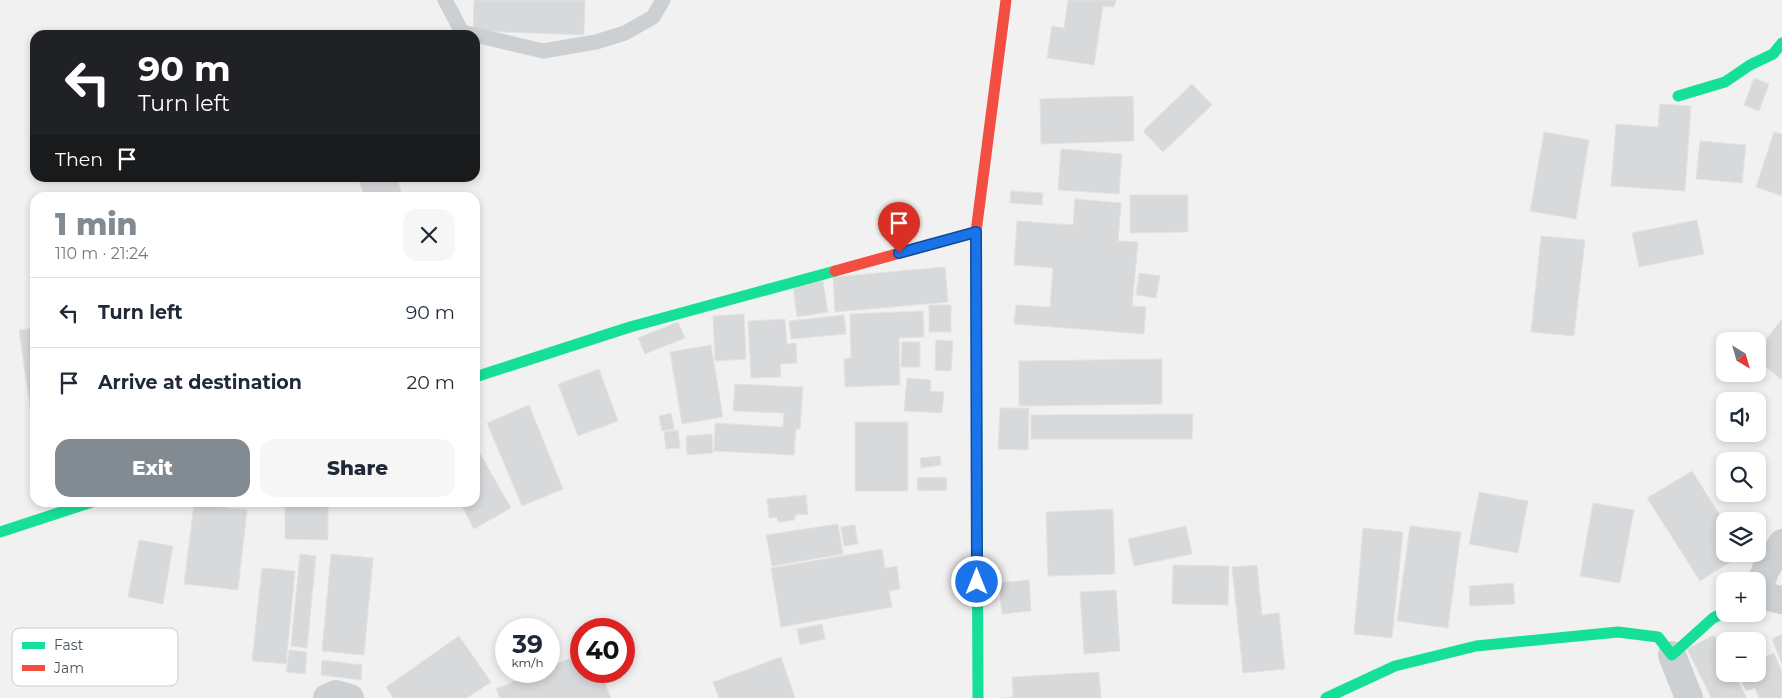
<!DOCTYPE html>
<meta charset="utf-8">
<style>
body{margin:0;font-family:Montserrat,sans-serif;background:#f6f6f7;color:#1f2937;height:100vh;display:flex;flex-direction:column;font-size:19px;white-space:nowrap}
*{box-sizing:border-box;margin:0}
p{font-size:16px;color:#747a83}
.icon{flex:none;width:28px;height:28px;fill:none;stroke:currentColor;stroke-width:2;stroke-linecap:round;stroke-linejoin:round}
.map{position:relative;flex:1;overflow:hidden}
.sheet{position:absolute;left:30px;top:192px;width:450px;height:315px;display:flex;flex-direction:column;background:#fff;border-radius:15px;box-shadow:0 2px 8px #0003}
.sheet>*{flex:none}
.guide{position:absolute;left:30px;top:30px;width:450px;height:152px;border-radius:15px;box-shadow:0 2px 8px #0003;background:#202124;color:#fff;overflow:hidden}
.needle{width:32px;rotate:143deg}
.buttons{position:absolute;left:1716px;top:332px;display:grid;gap:10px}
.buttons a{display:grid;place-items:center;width:50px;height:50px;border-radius:10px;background:#fff;box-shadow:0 2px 8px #0003;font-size:25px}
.speed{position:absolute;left:495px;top:618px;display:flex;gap:10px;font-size:25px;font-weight:700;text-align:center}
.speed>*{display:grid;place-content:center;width:65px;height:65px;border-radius:50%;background:#fff;box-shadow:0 2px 8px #0003;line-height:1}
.speed small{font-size:12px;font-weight:400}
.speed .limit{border:8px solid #d22;background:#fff;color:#111}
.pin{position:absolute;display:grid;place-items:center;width:42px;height:42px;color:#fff;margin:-51px -21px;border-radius:50% 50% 50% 0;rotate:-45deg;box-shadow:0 0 5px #0007}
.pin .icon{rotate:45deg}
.me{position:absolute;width:55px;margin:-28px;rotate:0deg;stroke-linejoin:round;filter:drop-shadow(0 0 4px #0008)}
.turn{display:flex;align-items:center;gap:18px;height:105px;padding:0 25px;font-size:22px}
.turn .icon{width:65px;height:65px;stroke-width:2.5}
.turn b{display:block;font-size:35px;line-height:42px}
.then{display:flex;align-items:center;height:48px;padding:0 25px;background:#0003;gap:10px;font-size:19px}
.round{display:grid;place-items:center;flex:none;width:52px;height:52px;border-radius:15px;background:#f6f6f7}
.summary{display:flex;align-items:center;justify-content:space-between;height:85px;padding:0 25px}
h1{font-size:30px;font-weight:800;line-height:38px;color:#828b92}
.button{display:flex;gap:10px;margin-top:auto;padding:10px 25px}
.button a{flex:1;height:58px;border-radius:15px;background:#828b92;color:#fff;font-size:20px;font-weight:800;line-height:58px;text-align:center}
.button a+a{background:#f6f6f7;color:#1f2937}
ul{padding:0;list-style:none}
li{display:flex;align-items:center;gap:15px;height:70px;padding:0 25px;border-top:1px solid #e0e1e3}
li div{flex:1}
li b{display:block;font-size:19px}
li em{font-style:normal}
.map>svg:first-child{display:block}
.building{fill:#d8d9db;stroke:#e2e3e4}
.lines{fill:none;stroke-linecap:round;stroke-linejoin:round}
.lane{stroke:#ccd0d2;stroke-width:15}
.street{stroke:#ccd0d2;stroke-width:28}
.fast{stroke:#16e098;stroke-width:11}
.jam{stroke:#f24e42;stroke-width:11}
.route-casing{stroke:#114b97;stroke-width:12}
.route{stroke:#1a73e8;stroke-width:9}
.key{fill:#fff;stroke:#c8cccf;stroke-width:1}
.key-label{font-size:14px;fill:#46545f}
</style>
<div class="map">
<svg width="1782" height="698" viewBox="0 0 1782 698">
<rect width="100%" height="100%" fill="#f1f1f1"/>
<g class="building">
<polygon points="474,0 585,0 584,35 473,31"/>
<polygon points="1068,0 1116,0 1114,7 1103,6 1094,65 1047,58 1052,26 1064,28"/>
<polygon points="1754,78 1769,84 1759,111 1744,105"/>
<polygon points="1192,84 1212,105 1163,152 1143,131"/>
<polygon points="1133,96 1134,141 1041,144 1040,99"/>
<polygon points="1660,104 1691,106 1685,191 1611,186 1616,124 1658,127"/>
<polygon points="1544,132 1589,140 1576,219 1530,211"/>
<polygon points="1774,132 1782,134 1782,196 1756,187"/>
<polygon points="1700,141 1746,145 1742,183 1696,179"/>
<polygon points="1061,149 1122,154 1119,194 1058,190"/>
<polygon points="358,178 397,178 403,198 365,198"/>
<polygon points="1011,191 1043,193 1042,205 1010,203"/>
<polygon points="1130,195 1188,195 1188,232 1130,233"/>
<polygon points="1075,199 1121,203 1118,241 1138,242 1132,306 1146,307 1144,334 1014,324 1016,305 1050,307 1053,268 1014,265 1017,221 1073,225"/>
<polygon points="1697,220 1704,254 1639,267 1632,233"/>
<polygon points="1541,236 1585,240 1574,336 1531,332"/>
<polygon points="945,267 948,302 835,312 833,277"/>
<polygon points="1139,273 1160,276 1156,298 1136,295"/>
<polygon points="822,275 828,312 797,317 792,280"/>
<rect x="929" y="305" width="22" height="27"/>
<polygon points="923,311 924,337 899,338 900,385 845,387 844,359 851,358 850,314"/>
<polygon points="744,314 746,359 715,361 713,316"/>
<polygon points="844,315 846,334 791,339 789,321"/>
<polygon points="785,319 787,344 796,343 797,363 780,364 781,377 751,378 748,321"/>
<polygon points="1782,319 1782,380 1758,360 1758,350"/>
<polygon points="678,322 685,338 645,354 638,338"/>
<polygon points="35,328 35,427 33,427 19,330"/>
<polygon points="936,340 953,341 951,371 935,370"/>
<polygon points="902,342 920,342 920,367 901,367"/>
<polygon points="711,345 723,417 682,424 670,352"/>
<polygon points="1162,359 1162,404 1019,406 1019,361"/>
<polygon points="599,369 618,421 578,436 558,384"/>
<polygon points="907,378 931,380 930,391 944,392 942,413 904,411"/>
<polygon points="735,384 803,387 800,429 796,429 794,455 714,451 715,423 783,427 784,413 733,411"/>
<polygon points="529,405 563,489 522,506 487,423"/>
<polygon points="1000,408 1029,408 1028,450 998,449"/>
<polygon points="671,413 674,429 662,431 659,416"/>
<polygon points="1193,414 1192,439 1031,439 1031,415"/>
<rect x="855" y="422" width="53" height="69"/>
<polygon points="678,430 680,448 666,449 664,432"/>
<polygon points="712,434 713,453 687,455 686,436"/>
<polygon points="475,445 511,508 474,529 460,502 475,502"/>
<polygon points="940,456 941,465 921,468 920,458"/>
<polygon points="1692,471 1725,523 1725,554 1743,554 1700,581 1647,498"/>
<polygon points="946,477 947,490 918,491 917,478"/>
<polygon points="1479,492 1528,501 1518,553 1469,544"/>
<polygon points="806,495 808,514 795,515 795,520 778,522 777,517 769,518 767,499"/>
<polygon points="285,502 328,502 328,540 285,539"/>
<polygon points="1593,503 1634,510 1620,583 1580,576"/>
<polygon points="194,504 247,510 238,590 184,584"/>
<polygon points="1113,509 1115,574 1048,576 1046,512"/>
<polygon points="838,524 843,554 772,566 766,535"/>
<polygon points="855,525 858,544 844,546 841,527"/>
<polygon points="1186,526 1192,554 1134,566 1128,539"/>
<polygon points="1410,526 1461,532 1448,628 1397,621"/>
<polygon points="1363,528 1403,532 1392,638 1354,634"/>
<polygon points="139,540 173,546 163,604 128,597"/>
<polygon points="882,549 885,568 897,566 900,589 889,591 892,607 781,627 771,568"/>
<polygon points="300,554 316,556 307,648 291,646"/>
<polygon points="331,554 373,558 364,655 322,651"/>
<polygon points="1173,565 1229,566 1228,605 1172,604"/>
<polygon points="1257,565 1262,615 1279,613 1285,669 1243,673 1232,567"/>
<polygon points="262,568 295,571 286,664 252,661"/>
<polygon points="1029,580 1031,611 1002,614 999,583"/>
<polygon points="1513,583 1515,604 1470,606 1469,586"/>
<polygon points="1116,590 1120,651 1084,654 1080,592"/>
<polygon points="822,624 825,639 800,645 797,629"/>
<polygon points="1782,634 1782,664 1772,639"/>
<polygon points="1714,635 1725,655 1725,674 1734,674 1747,698 1709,698 1711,697 1687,649"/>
<polygon points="459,636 491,682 467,698 393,698 386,687"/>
<polygon points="289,650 307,652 305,674 286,672"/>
<polygon points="1774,653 1782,672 1782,698 1759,698 1755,688 1746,691 1739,674 1758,674 1758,659"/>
<polygon points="581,654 581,671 624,671 624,658 629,671 604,681 611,698 500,698 496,689 540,671 549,671 549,667"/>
<polygon points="781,657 795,698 719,698 713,682"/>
<polygon points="322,660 362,665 361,680 321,675"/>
<polygon points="1099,672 1101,698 1002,698 1013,697 1012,677"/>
</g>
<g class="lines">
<g class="lane">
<polyline points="445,0 462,32 475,35"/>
<polyline points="475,35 543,51 596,42 625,33 653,17 663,0"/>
</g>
<g class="street">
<polyline points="1758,594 1765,571 1782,543"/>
<polyline points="1758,595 1782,600"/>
<polyline points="1672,655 1689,698"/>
<polyline points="327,698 336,694 350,698"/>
</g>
<g class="fast">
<polyline points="1678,96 1725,82 1750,65 1773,54 1782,43"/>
<polyline points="976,264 978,698"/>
<polyline points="475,377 630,327 835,271"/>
<polyline points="0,532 92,502"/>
<polyline points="1326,698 1395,666 1476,646 1618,632 1658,637 1672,655 1713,618 1725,612"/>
</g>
<g class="jam">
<polyline points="976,264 976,232 1006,0"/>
<polyline points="835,271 976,232"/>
</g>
</g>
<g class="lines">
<defs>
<polyline id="route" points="899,253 976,232 977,582"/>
</defs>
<use href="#route" class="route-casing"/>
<use href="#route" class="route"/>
</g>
<rect x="12" y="628" width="166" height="58" rx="8" class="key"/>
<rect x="22" y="642" width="23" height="7" fill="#16e098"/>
<rect x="22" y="665" width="23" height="6" fill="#f24e42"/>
<g class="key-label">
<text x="54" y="650">Fast</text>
<text x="54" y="673">Jam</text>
</g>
</svg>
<div class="buttons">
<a><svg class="needle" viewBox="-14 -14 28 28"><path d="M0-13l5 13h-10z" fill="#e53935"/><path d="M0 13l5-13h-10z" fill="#747a83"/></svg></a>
<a><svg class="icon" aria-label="sound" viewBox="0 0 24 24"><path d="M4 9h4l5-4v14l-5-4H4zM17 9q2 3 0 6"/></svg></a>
<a><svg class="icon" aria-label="search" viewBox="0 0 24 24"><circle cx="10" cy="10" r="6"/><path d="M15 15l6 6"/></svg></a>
<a><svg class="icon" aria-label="layers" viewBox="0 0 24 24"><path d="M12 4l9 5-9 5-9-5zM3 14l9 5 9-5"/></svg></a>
<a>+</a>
<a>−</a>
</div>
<div class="speed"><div>39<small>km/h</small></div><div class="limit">40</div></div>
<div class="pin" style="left:899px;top:253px;background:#d93025"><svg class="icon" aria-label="arrive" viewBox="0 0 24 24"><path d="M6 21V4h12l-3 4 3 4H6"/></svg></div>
<svg class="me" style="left:977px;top:582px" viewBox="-20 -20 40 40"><circle r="17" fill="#1a73e8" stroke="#fff" stroke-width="3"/><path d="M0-11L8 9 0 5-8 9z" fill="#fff"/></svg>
<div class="guide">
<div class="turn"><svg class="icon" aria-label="left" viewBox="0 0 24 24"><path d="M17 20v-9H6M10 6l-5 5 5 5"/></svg><div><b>90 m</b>Turn left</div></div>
<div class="then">Then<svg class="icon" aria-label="arrive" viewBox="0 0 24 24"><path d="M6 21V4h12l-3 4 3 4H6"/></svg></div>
</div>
<section class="sheet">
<div class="summary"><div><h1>1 min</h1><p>110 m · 21:24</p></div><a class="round"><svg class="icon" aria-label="close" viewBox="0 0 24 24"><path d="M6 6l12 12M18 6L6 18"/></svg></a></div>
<ul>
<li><svg class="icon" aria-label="left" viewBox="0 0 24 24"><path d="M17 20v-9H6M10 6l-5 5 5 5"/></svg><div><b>Turn left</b></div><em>90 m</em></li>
<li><svg class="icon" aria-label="arrive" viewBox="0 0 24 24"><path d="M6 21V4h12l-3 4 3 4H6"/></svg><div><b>Arrive at destination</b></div><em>20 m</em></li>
</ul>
<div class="button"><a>Exit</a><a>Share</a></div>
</section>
</div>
